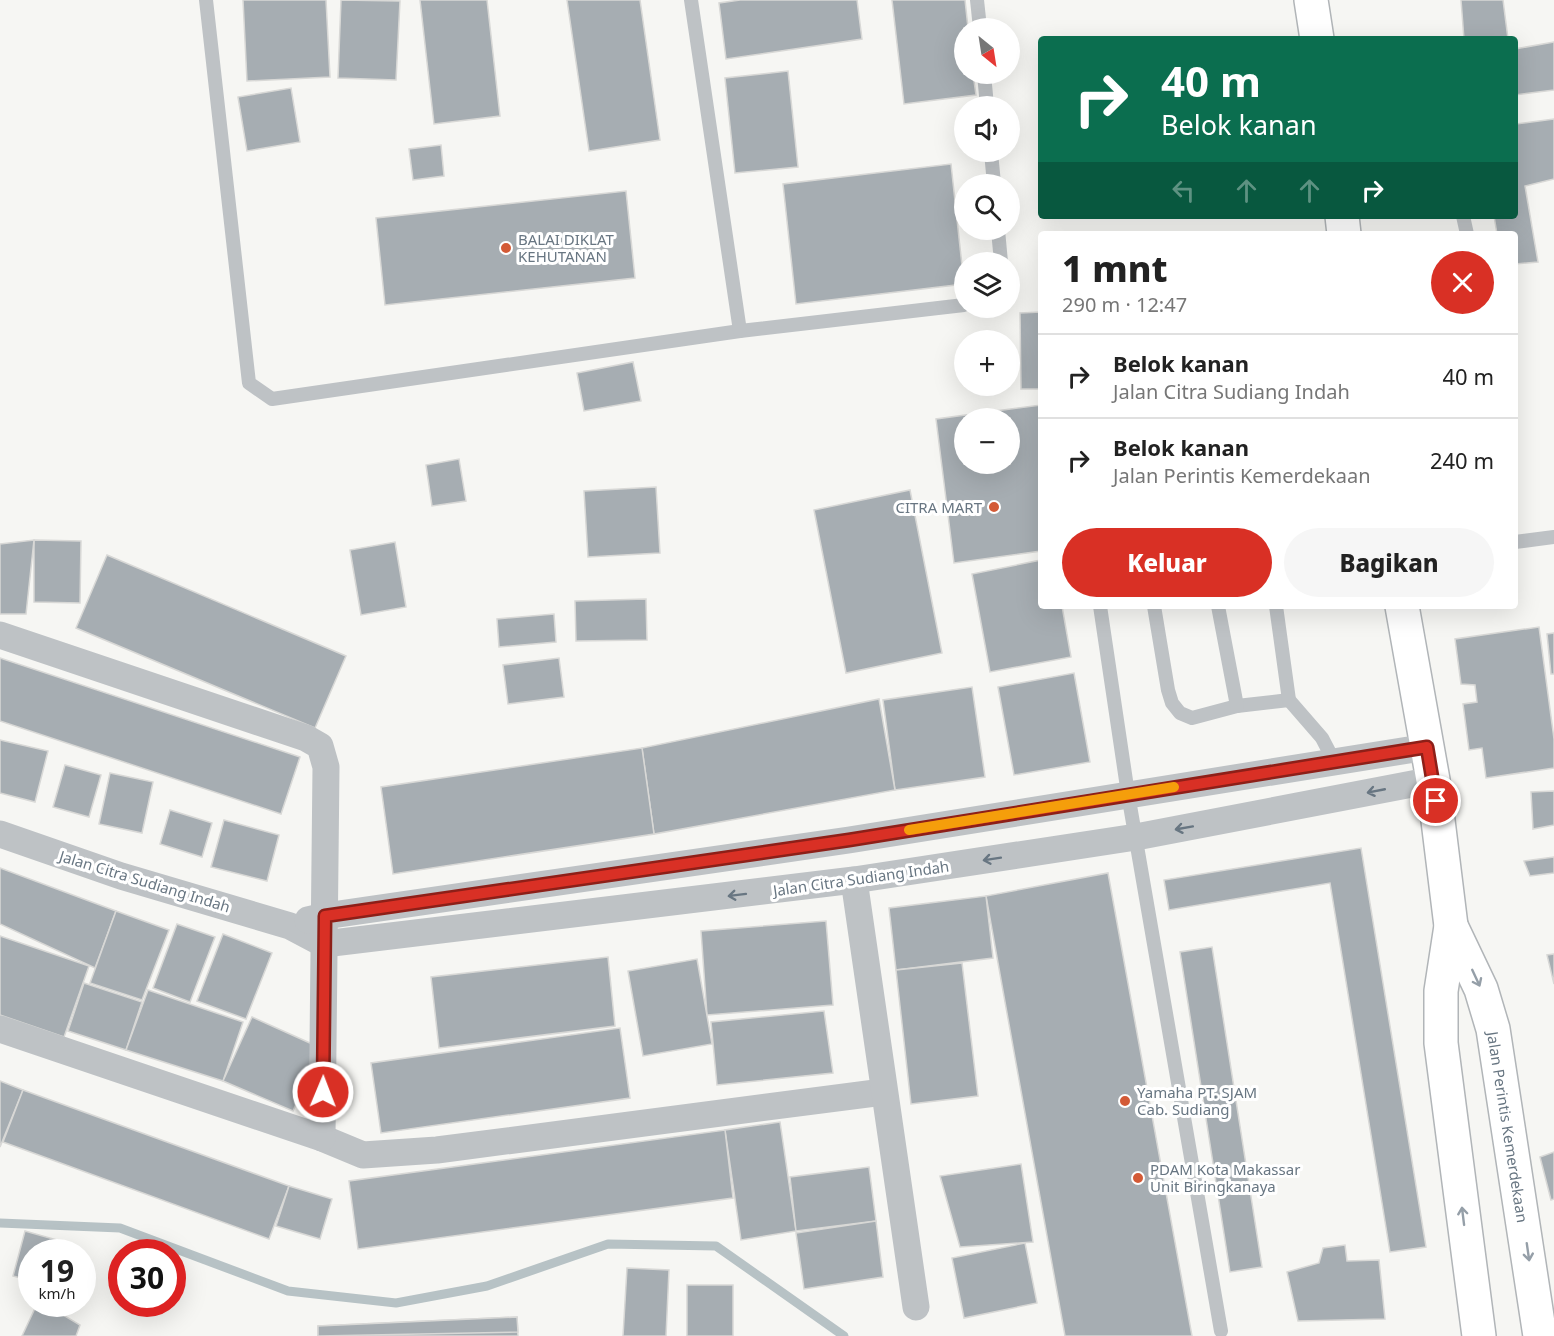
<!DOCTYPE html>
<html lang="id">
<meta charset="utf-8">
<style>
body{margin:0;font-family:"Noto Sans",sans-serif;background:#f6f6f6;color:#222;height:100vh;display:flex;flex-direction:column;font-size:22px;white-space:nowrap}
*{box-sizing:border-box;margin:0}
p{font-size:20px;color:#767676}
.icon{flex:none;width:33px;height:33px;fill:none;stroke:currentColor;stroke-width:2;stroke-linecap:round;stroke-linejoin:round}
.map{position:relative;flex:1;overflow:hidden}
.panel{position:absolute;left:1038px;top:231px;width:480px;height:378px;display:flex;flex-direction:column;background:#fff;border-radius:6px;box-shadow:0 6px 24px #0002}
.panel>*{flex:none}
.guide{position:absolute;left:1038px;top:36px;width:480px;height:183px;border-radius:6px;box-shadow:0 6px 24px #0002;background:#0b6e4f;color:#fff;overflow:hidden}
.needle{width:39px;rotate:150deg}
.controls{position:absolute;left:954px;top:18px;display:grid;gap:12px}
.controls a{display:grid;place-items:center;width:66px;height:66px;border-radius:50%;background:#fff;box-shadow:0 6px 24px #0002;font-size:30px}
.speed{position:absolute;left:18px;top:1239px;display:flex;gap:12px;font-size:30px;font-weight:700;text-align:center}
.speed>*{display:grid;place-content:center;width:78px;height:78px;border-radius:50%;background:#fff;box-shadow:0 6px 24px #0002;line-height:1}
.speed small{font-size:15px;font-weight:400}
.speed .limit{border:9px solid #d22;background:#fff;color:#111}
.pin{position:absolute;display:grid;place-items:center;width:51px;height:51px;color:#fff;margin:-26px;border:3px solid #fff;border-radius:50%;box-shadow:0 2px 6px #0007}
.me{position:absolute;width:66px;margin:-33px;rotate:1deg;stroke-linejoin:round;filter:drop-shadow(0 0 4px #0008)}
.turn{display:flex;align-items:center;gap:21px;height:126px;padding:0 24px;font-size:27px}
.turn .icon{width:78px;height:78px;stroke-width:2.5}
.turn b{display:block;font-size:42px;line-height:51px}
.lanes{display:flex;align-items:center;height:57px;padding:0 24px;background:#0003;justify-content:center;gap:30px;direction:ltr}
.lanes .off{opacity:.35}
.round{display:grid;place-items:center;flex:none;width:63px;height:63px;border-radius:32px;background:#f6f6f6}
.summary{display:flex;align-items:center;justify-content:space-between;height:102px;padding:0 24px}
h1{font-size:36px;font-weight:800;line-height:45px}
.primary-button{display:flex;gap:12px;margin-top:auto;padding:12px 24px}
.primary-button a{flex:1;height:69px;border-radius:36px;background:#d93025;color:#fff;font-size:24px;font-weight:800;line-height:69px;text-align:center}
.primary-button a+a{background:#f6f6f6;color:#222}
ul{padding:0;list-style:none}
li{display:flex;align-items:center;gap:18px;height:84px;padding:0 24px;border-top:2px solid #e0e0e0}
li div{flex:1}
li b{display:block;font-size:22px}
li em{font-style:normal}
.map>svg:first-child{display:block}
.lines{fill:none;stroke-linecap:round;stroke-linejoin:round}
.stream{stroke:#b7c2c5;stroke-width:9}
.building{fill:#a6adb2;stroke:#d8d8d6;stroke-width:1.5;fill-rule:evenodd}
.highway-casing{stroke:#b1b5b8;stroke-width:36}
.lane{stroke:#bec2c5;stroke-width:14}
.street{stroke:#bec2c5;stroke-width:27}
.highway{stroke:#fff;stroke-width:33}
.oneway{stroke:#687682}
.oneway2{stroke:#959fa8}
.route-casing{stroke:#8d1f18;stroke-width:15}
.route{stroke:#d93025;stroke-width:10}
.slow{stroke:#f59e0b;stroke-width:10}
.poi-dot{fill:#d35a36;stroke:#fff;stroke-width:2}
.labels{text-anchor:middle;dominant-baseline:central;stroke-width:6;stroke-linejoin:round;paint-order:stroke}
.poi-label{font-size:15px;fill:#687682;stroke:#fff;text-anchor:start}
.street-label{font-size:15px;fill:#687682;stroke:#fff}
</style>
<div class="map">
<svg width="1554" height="1336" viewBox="0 0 1554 1336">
<rect width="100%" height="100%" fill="#f6f6f3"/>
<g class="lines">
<polyline class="stream" points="0,1223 120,1228 288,1291 396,1303 487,1286 608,1244 716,1246 844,1336"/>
</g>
<g class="building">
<polygon points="243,0 326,0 330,77 247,81"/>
<polygon points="341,0 400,1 396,80 338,78"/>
<polygon points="420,0 487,0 500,116 434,124"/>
<polygon points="567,0 640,0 660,140 589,151"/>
<polygon points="740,0 857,0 862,39 726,59 719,3"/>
<polygon points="892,0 965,0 968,28 964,28 964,74 973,74 976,95 904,104"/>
<polygon points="1461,0 1503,0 1508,39 1464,39"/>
<polygon points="1554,42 1554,90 1515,95 1515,49"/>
<polygon points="788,71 798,167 735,173 725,78"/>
<polygon points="291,88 300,142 247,151 238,97"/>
<polygon points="1554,119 1554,179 1525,186 1538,262 1515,264 1515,234 1497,234 1494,216 1515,216 1515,122 1516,124"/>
<polygon points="441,145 444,176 413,180 409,149"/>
<polygon points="951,164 964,284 796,304 783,184"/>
<polygon points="626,191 635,278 385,305 376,218"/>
<polygon points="1041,312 1041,389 1021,389 1020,313"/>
<polygon points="633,362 641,401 584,411 577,373"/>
<path d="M1041,405V551L954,563L936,419ZM964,418H1010V464H964Z"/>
<polygon points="459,459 466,501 432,506 426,465"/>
<polygon points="656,487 660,553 588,557 584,491"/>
<polygon points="910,490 942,653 846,673 814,510"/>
<polygon points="34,540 81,541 80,603 34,602"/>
<polygon points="34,540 26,614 0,614 0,544"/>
<polygon points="395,542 406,607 361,615 350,550"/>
<polygon points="107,555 346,656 315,728 76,628"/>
<polygon points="1041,560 1041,606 1062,606 1071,657 990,672 972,574"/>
<polygon points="646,599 647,640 576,641 575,601"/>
<polygon points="554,614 556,642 499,647 497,619"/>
<polygon points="1539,627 1554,739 1554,768 1486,778 1482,748 1469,750 1463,704 1477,702 1475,685 1461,684 1455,639"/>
<polygon points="1554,633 1554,674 1551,674 1547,634"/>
<polygon points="0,658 300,757 281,814 0,721"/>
<polygon points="559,658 564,697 508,704 503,665"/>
<polygon points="1074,673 1090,762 1014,775 998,687"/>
<polygon points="972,687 985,777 895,790 883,700"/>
<polygon points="879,699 895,790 654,834 642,748"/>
<polygon points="0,740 48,751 35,802 0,793"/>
<polygon points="642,748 654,834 393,874 381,787"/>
<polygon points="65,765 101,775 89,817 53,807"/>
<polygon points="110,773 153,782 142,833 99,824"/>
<polygon points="1554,791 1554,825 1533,829 1531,792"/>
<polygon points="170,810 212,823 202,857 160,844"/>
<polygon points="224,820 279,835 267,881 211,867"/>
<polygon points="1361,848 1426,1247 1390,1252 1330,883 1169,910 1164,880"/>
<polygon points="1554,857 1554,873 1530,876 1524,861"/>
<polygon points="0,868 116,911 95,968 0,924"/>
<polygon points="1108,873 1192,1336 1065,1336 986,896"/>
<polygon points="986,896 993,958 896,970 889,908"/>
<polygon points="116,911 169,930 142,1000 90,983"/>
<polygon points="826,921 833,1005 707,1015 701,931"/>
<polygon points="177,924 215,937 190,1002 153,988"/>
<polygon points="223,934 272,953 246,1019 197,1001"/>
<polygon points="0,936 89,966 64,1037 0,1015"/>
<polygon points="1212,947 1262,1267 1230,1272 1180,952"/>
<polygon points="1554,954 1554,984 1547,955"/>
<polygon points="608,957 615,1026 439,1048 431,977"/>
<polygon points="697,959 712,1044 643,1056 628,971"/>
<polygon points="962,963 978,1096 911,1104 896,970"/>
<polygon points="84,983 142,1002 126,1050 68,1031"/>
<polygon points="148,990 243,1022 223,1081 126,1050"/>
<polygon points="824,1011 833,1073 717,1085 711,1022"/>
<polygon points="252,1017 321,1048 293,1111 223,1081"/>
<polygon points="620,1028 630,1098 381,1133 371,1063"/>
<polygon points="0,1081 23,1090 0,1147"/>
<polygon points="23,1090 289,1186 269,1239 3,1142"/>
<polygon points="780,1122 796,1231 741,1240 725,1130"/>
<polygon points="725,1130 733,1198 358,1249 349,1181"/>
<polygon points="1554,1152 1554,1199 1551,1200 1540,1157"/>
<polygon points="1021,1164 1033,1242 960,1247 940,1176"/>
<polygon points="869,1167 876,1221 796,1231 790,1177"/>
<polygon points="289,1186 332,1199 320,1239 276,1226"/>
<polygon points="876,1221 883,1277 804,1289 796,1233"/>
<polygon points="25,1231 71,1244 69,1252 32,1252 32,1281 13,1276"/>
<polygon points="1025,1243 1037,1303 964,1318 952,1258"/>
<polygon points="1345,1245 1347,1261 1379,1260 1385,1319 1298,1321 1287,1272 1319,1263 1323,1248"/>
<polygon points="627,1268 669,1270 666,1336 623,1336"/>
<rect x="687" y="1285" width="46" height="51"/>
<polygon points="37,1304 45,1304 80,1325 76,1336 22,1336"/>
<polygon points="517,1317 518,1336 318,1336 318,1326"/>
<polygon points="517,1317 518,1332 318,1336 318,1326"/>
</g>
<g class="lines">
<defs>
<g id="highway">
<polyline points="1311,0 1317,39"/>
<polyline points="1342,216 1344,234"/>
<polyline points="1402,606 1433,780 1451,926 1441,991 1441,1043 1479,1336"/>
<polyline points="1451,926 1481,989 1493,1029 1540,1336"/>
</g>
</defs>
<use href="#highway" class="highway-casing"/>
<g class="lane">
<polyline points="206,0 249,383 272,399 740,331 964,305"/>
<polyline points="691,0 740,331"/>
<polyline points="977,0 980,28"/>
<polyline points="984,74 987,106"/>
<polyline points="991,152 994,184"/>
<polyline points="1463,216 1467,234"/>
<polyline points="998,230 1001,262"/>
<polyline points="1515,542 1554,537"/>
<polyline points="1100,606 1128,794 1221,1331"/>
<polyline points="1154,606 1168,690 1172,703 1180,713 1192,718 1237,706 1289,700"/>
<polyline points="1218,606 1237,706"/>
<polyline points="1276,606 1289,700 1322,738 1335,763"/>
</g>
<g class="street">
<polyline points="0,635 306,738 320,746 326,767 322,1138 363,1155 437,1150 883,1092"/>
<polyline points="0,834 121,876 290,926 324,944 854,880 1136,837 1433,780"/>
<polyline points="854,880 916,1307"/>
<polyline points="308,920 325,916 849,840 1427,747"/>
<polyline points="0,1029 322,1138"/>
</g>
<use href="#highway" class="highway"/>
</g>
<defs><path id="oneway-shaft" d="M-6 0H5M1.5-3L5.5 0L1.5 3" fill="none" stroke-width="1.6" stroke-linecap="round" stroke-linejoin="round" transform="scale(1.5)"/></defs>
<g class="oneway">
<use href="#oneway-shaft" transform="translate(1376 791) rotate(169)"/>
<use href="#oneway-shaft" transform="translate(1184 828) rotate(170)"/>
<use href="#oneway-shaft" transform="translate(992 859) rotate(171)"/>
<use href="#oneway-shaft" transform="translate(737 895) rotate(173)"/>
</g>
<g class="oneway2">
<use href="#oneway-shaft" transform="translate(1476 978) rotate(65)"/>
<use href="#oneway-shaft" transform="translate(1463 1216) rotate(-97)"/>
<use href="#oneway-shaft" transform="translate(1528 1252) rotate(82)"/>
</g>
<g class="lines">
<defs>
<polyline id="route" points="323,1092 325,916 849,840 1427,747 1436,801"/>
</defs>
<use href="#route" class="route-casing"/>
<use href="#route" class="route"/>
<polyline class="slow" points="909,830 1174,787"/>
</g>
<g class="poi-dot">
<circle cx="506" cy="248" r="6"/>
<circle cx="994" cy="507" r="6"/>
<circle cx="1125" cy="1101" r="6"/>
<circle cx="1138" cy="1178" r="6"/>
</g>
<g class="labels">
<g class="poi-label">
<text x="518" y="239">BALAI DIKLAT<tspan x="518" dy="17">KEHUTANAN</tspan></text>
<text x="982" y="507" text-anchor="end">CITRA MART</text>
<text x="1137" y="1092">Yamaha PT. SJAM<tspan x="1137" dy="17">Cab. Sudiang</tspan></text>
<text x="1150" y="1169">PDAM Kota Makassar<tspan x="1150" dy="17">Unit Biringkanaya</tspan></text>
</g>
<g class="street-label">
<text transform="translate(861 878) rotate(-8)">Jalan Citra Sudiang Indah</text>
<text transform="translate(145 881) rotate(17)">Jalan Citra Sudiang Indah</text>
<text transform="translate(1508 1127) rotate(81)">Jalan Perintis Kemerdekaan</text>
</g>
</g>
</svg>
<div class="controls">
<a><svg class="needle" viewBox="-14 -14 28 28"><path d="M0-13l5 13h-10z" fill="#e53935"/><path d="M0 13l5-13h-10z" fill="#767676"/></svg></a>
<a><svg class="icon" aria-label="sound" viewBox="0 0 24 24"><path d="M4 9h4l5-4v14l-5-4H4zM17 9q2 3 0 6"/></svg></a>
<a><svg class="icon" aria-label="search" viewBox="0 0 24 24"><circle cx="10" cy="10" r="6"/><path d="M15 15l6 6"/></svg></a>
<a><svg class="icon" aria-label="layers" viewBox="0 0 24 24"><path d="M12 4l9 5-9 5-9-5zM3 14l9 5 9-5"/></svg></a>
<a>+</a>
<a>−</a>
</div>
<div class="speed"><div>19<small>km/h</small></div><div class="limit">30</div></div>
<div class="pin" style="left:1436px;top:801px;background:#d93025"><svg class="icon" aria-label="arrive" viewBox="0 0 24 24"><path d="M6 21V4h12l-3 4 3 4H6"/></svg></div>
<svg class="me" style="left:323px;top:1092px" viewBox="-20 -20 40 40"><circle r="17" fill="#d93025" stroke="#fff" stroke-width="3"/><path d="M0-11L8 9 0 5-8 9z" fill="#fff"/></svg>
<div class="guide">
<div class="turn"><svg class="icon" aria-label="right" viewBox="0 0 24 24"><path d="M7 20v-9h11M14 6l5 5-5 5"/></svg><div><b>40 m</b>Belok kanan</div></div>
<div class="lanes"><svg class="icon off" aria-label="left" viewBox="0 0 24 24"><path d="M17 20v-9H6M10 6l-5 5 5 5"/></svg><svg class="icon off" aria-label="ahead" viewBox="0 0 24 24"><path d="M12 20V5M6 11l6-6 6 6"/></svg><svg class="icon off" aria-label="ahead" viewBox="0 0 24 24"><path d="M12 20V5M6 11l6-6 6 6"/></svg><svg class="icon" aria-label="right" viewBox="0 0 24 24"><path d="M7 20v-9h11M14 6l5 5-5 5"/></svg></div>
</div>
<section class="panel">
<div class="summary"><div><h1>1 mnt</h1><p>290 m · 12:47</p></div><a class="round" style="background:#d93025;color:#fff"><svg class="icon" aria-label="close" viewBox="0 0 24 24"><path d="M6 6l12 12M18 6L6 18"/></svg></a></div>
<ul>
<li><svg class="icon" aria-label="right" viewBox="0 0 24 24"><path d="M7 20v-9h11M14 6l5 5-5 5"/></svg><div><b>Belok kanan</b><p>Jalan Citra Sudiang Indah</p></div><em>40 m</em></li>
<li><svg class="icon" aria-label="right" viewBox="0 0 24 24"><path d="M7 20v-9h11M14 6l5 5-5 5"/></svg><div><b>Belok kanan</b><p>Jalan Perintis Kemerdekaan</p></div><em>240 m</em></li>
</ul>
<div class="primary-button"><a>Keluar</a><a>Bagikan</a></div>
</section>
</div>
